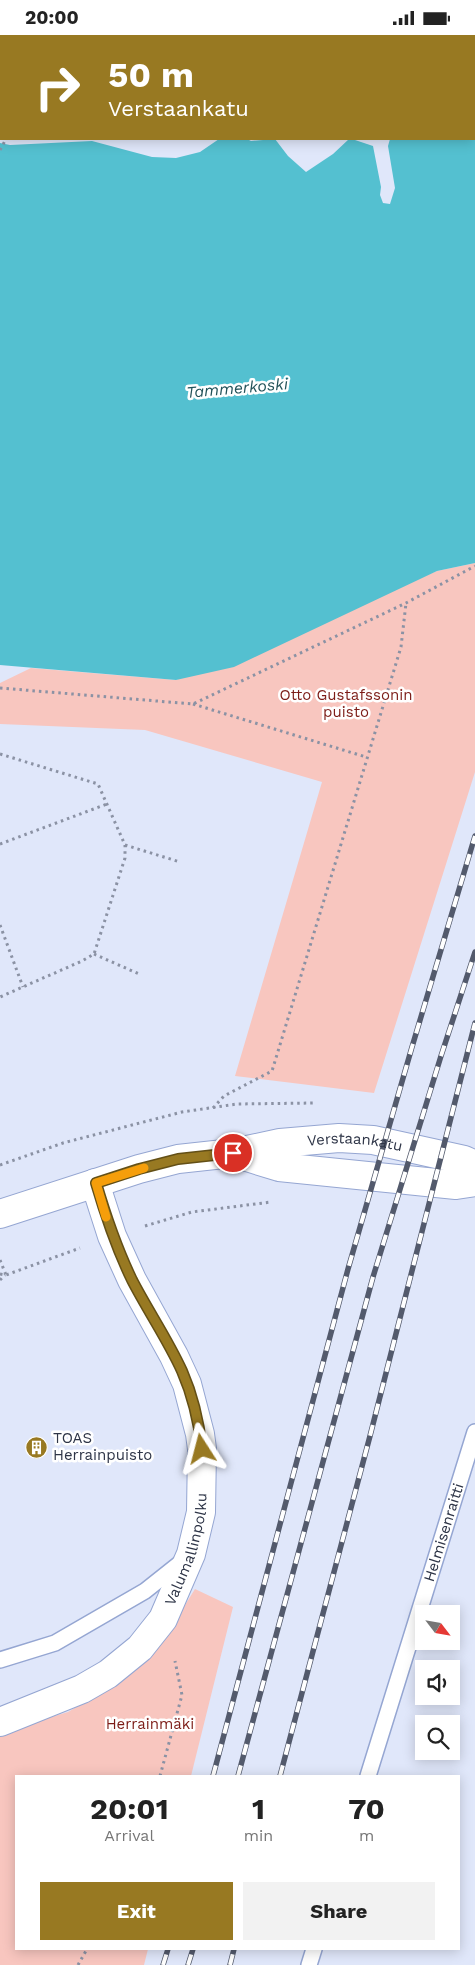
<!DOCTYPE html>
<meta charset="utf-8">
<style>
body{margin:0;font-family:"Work Sans",sans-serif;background:#f2f2f2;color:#222;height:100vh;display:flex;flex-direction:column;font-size:19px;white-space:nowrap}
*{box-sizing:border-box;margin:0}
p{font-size:16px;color:#767676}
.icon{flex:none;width:28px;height:28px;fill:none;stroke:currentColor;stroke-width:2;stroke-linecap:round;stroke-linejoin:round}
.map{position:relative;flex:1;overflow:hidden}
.panel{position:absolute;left:15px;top:1740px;width:445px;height:175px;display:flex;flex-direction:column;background:#fff;border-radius:0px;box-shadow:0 2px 12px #0003}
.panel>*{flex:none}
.guide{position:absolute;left:0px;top:0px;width:475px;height:105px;box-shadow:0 2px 12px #0003;background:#987922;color:#fff;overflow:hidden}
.needle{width:32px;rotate:121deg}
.buttons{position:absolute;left:415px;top:1570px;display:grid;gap:10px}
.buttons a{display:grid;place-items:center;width:45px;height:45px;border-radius:0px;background:#fff;box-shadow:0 2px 12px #0003;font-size:25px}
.pin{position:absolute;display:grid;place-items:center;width:42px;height:42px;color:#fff;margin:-21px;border:2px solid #fff;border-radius:50%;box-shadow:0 1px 5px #0007}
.me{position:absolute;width:55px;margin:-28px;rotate:351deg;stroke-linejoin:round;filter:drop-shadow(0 0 4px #0008)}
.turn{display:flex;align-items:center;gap:18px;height:105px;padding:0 25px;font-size:22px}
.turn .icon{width:65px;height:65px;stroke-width:2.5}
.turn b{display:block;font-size:35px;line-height:42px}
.eta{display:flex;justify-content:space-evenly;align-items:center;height:85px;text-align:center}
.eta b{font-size:30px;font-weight:700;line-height:35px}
.button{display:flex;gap:10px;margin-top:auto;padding:10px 25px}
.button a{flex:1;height:58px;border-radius:0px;background:#987922;color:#fff;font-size:20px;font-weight:700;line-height:58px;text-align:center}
.button a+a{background:#f2f2f2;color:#222}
.status{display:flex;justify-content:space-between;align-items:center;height:35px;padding:0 25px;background:#fff;direction:ltr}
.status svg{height:14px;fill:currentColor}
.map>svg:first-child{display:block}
.green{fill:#f8c6bf}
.water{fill:#54c0d0}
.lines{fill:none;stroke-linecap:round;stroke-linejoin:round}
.lane-casing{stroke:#95a6d2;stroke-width:18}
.street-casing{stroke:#95a6d2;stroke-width:30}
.path{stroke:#8b92a4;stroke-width:3;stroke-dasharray:2.5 4;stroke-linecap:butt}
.lane{stroke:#fff;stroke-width:15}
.street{stroke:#fff;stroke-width:28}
.rail-casing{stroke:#535a6c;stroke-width:5.5}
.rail{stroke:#fff;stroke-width:4;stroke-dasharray:11;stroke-linecap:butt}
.route-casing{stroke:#634f16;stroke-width:12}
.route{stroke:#987922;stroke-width:9}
.slow{stroke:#f59e0b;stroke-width:9}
.labels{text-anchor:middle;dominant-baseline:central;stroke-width:5;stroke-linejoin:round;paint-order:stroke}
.park-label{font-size:15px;fill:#7c1c17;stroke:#fff}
.street-label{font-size:15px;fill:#2e3547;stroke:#fff}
.poi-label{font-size:15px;fill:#2e3547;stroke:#fff;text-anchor:start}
.water-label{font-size:16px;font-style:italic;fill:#215158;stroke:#fff}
</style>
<div class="status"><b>20:00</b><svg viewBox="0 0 49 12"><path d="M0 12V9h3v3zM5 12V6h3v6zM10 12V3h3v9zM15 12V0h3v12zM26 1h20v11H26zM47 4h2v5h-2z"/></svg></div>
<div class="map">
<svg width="475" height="1930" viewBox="0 0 475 1930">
<rect width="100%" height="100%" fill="#e0e7fa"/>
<g class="green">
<polygon points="0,0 367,0 1,1 0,83"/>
<polygon points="475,528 475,737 374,1058 235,1041 322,747 145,695 0,689 0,648 31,633 176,645 437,536"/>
<polygon points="195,1554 233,1572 191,1741 16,1741 16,1914 148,1914 144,1930 0,1930 0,1697 68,1677 121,1645 165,1602"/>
</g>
<polygon class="water" points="388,0 475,0 475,528 437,536 234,632 176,645 0,630 0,108 10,110 92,106 152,122 176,123 200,117 219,104 247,104 251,106 275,104 288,121 306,137 333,119 349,104 352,104 373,111 381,152 380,160 383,168 390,169 395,153 388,111 390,104 474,104 474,1"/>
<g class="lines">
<defs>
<g id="lane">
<polyline points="0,1625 55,1608 145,1556 184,1525"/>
<path id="s1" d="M368,1741L475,1397"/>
<polyline points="309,1930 314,1914"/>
</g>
<g id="street">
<polyline points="234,1118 279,1132 456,1150 475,1147"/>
<path id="s2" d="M0,1179L139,1134L178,1124L233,1118L280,1108L339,1103L373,1105L464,1125L475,1130"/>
<path id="s3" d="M0,1687L82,1654L108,1639L140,1613L163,1584L191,1519L201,1477L202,1414L200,1399L187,1349L174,1321L132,1245L112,1201L95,1148"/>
</g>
</defs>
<use href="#lane" class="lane-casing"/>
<use href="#street" class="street-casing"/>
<g class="path">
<polyline points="109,1 110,0"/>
<polyline points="0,85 1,84"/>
<polyline points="0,96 1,96"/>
<polyline points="0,115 6,104"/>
<polyline points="0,653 193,669 406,568 475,531"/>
<polyline points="193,669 366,722"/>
<polyline points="0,719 98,749 125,810 125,823 94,919 82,926 0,962"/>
<polyline points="0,809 107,769"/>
<polyline points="125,810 180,827"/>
<polyline points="0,890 23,952"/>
<polyline points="94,919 139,939"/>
<polyline points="213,1073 224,1061 272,1036 401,612 406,568"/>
<polyline points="0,1130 63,1108 182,1077 237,1069 316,1068"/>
<polyline points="145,1191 192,1177 271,1167"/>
<polyline points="0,1225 6,1240"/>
<polyline points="0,1239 6,1240 80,1213"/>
<polyline points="0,1245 5,1240"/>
<polyline points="160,1741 182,1660 175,1626"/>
<polyline points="78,1930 87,1914"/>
</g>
<use href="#lane" class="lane"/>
<use href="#street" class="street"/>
<defs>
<g id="rail">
<polyline points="213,1741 348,1234 412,1012 475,801"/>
<polyline points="238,1741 373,1242 441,1021 475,917"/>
<polyline points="280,1741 370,1401 475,988"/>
<polyline points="163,1930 168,1914"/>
<polyline points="188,1930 193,1914"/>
<polyline points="230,1930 234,1914"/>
</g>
</defs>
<use href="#rail" class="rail-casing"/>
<use href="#rail" class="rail"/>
</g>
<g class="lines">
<defs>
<path id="route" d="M202,1414C199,1388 193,1361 182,1336C168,1305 148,1276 132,1245C117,1214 106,1182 96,1148L139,1134L178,1124L233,1118"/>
</defs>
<use href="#route" class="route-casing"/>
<use href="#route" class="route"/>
<polyline class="slow" points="106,1182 96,1148 144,1133"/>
</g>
<defs>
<symbol id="building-disc" viewBox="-11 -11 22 22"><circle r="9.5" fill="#987922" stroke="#fff"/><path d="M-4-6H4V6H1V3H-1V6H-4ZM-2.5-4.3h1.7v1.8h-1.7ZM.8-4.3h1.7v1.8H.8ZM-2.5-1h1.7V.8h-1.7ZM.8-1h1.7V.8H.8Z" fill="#fff"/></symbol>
</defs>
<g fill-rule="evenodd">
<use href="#building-disc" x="24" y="1400" width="25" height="25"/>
</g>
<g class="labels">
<g class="park-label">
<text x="346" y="660">Otto Gustafssonin<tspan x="346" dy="17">puisto</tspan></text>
<text x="150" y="1689">Herrainmäki</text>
</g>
<g class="street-label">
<text stroke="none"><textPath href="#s2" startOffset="365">Verstaankatu</textPath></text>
<text stroke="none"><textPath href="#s1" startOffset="255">Helmisenraitti</textPath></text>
<text stroke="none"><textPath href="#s3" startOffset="271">Valumallinpolku</textPath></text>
</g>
<g class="poi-label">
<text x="53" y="1403">TOAS<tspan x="53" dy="17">Herrainpuisto</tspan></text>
</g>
<g class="water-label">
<text transform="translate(237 353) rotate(-5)">Tammerkoski</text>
</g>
</g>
</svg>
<div class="buttons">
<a><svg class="needle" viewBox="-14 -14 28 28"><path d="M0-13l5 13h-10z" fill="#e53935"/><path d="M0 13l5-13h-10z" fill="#767676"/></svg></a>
<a><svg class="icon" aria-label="sound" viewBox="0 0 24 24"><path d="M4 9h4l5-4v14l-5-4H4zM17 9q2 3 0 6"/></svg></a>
<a><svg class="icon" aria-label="search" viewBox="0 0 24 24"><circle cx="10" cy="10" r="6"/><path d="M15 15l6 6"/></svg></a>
</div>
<div class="pin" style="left:233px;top:1118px;background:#d93025"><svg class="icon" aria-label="arrive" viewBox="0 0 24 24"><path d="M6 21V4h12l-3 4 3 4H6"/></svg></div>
<svg class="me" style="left:202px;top:1414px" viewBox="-20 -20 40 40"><path d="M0-17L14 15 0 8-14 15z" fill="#987922" stroke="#fff" stroke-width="4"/></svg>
<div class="guide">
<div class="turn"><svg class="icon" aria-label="right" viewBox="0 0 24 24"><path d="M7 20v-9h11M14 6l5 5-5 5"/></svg><div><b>50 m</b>Verstaankatu</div></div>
</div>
<section class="panel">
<div class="eta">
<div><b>20:01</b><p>Arrival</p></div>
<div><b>1</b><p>min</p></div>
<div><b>70</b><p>m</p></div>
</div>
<div class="button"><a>Exit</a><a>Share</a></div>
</section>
</div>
